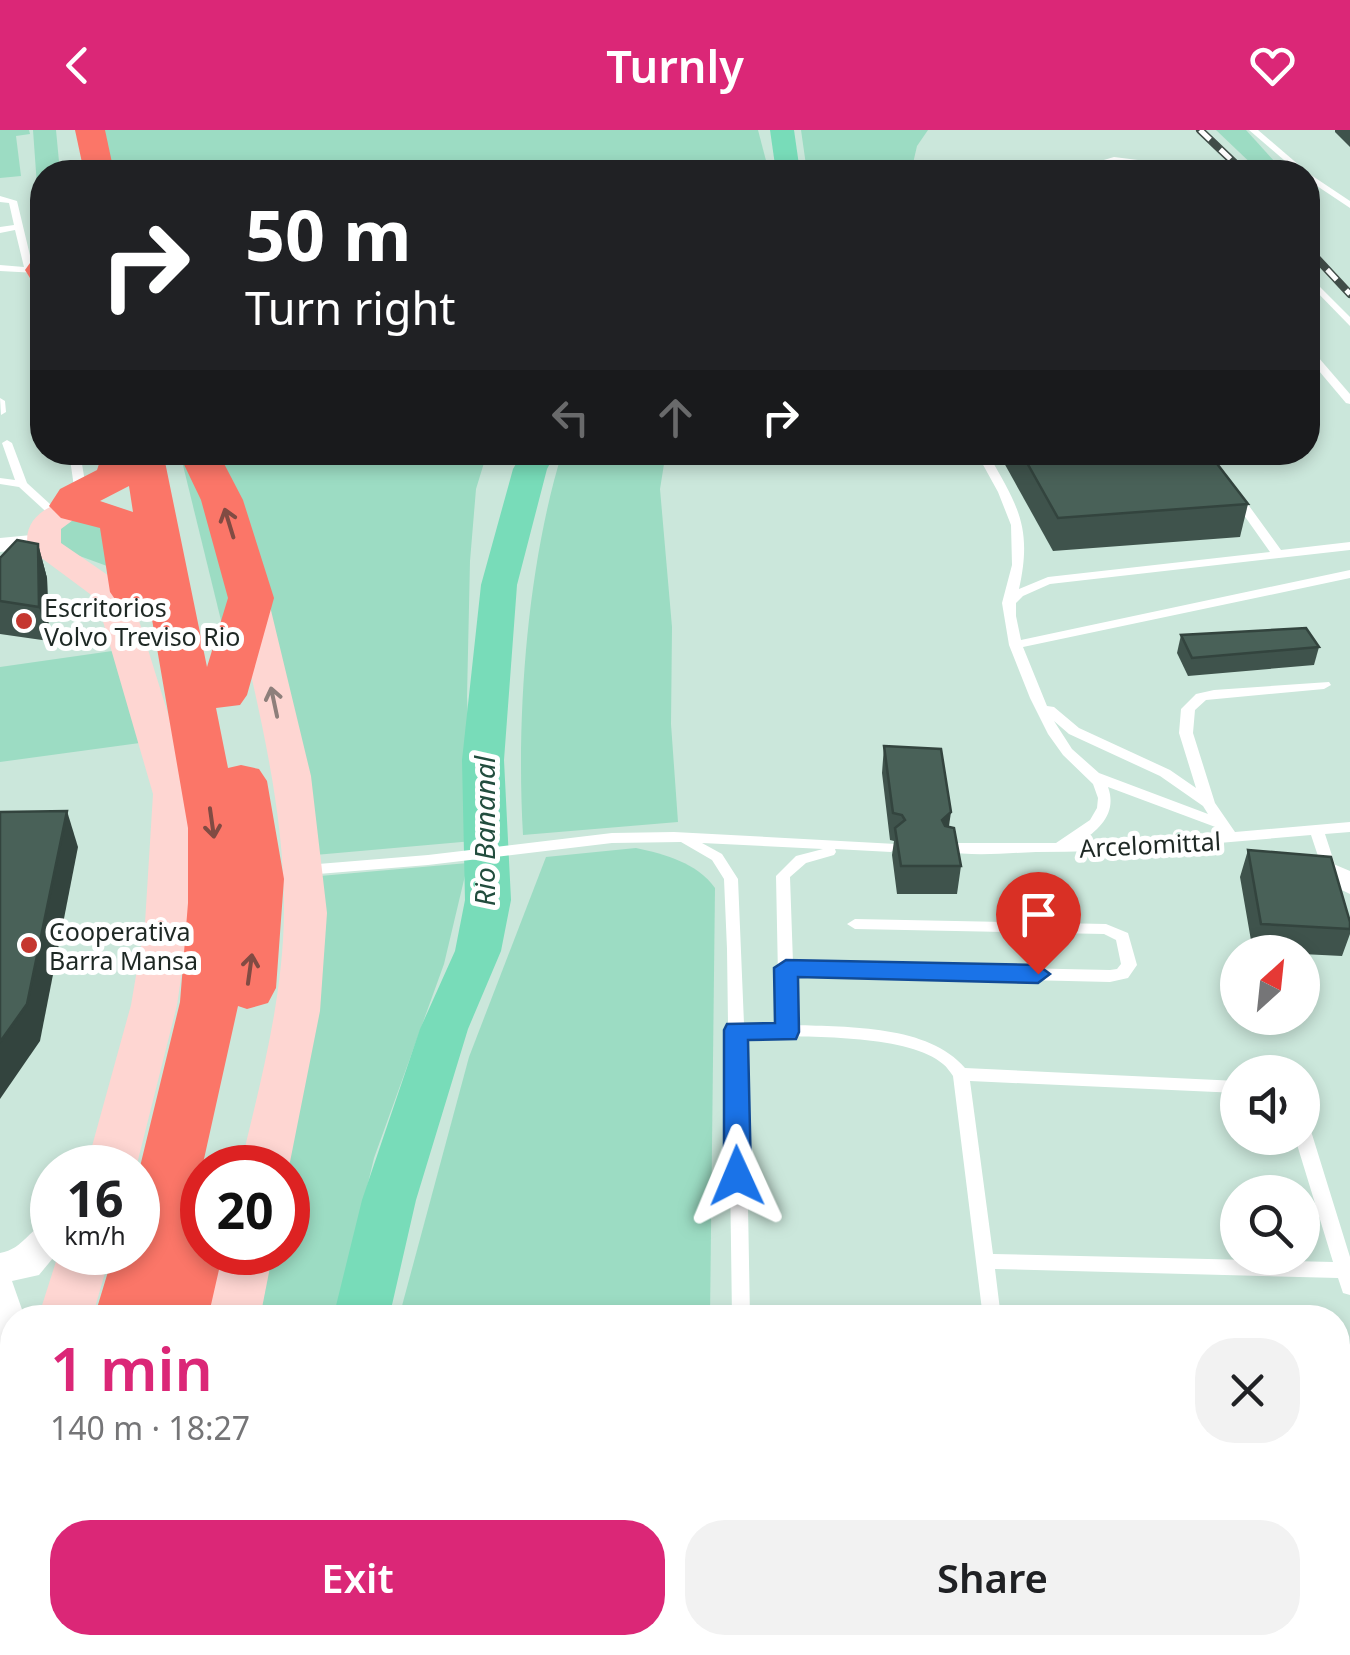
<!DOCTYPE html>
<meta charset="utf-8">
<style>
body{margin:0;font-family:"Noto Sans",sans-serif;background:#f2f2f2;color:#202124;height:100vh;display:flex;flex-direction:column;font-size:38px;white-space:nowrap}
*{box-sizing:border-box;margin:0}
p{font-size:32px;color:#757577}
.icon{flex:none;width:55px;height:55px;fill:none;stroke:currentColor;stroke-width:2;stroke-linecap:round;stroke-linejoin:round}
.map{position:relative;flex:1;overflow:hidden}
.drawer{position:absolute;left:0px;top:1175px;width:1350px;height:350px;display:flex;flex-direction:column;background:#fff;border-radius:40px 40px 0 0;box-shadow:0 5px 15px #0003}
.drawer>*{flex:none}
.guide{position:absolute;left:30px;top:30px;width:1290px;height:305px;border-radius:40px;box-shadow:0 5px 15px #0003;background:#202124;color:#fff;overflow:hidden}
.needle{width:65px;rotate:27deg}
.controls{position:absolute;left:1220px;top:805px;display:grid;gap:20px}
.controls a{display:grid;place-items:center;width:100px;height:100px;border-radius:50%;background:#fff;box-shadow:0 5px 15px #0003;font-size:50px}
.speed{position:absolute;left:30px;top:1015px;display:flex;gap:20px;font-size:50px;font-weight:700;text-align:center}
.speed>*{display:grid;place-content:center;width:130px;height:130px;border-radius:50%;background:#fff;box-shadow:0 5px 15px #0003;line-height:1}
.speed small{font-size:25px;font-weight:400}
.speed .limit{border:15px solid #d22;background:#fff;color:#111}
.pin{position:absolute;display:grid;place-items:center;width:85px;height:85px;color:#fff;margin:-102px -42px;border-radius:50% 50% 50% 0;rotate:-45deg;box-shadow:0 0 10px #0007}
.pin .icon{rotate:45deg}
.me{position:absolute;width:110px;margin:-55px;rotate:359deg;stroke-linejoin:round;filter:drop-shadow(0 0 8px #0008)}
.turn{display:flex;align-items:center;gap:35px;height:210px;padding:0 50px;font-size:45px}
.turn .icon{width:130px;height:130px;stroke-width:2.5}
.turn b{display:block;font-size:70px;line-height:85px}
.lanes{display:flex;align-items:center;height:95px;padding:0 50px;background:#0003;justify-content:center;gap:50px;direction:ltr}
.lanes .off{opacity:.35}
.round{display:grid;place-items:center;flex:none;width:105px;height:105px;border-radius:40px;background:#f2f2f2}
.overview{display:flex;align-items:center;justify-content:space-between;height:170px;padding:0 50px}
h1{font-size:60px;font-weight:600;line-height:75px;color:#db2777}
.cta{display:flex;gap:20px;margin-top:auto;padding:20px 50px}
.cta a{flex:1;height:115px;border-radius:40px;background:#db2777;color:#fff;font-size:40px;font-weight:600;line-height:115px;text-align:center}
.cta a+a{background:#f2f2f2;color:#202124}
header{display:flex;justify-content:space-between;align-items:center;height:130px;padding:0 50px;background:#db2777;color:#fff;font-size:45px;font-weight:600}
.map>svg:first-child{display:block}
.green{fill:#9cdcc3}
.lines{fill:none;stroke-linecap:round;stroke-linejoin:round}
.river{fill:#78dcb9;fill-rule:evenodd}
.lane{fill:#fff;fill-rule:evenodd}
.street{fill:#fff;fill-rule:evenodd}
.secondary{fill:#fed6d2;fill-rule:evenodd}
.highway{fill:#fb7668;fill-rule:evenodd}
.rail-casing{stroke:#404d48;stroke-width:8}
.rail{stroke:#fff;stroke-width:5;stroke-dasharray:14;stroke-linecap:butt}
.wall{fill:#3f534c}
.shaded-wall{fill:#33443e}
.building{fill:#496158;stroke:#33443e;stroke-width:2.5}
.oneway{stroke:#814b43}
.oneway2{stroke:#8e7f7b}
.route{fill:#1a73e8;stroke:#114b97;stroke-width:2.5}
.poi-dot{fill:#c5372f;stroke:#fff;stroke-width:4}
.labels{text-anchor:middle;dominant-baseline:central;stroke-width:10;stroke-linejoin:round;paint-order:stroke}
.poi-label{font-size:25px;fill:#1e2824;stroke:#fff;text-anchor:start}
.street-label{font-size:25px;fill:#1e2824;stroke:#fff}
.water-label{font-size:28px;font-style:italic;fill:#224d3e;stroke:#fff}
</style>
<header><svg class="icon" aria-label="back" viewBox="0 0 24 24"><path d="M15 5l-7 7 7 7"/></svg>Turnly<svg class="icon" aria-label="heart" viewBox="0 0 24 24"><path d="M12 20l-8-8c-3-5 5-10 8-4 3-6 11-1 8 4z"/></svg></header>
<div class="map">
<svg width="1350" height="1525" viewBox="0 0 1350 1525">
<rect width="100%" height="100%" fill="#cbe7db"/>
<g class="green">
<polygon points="0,0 29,0 30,4 16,6 21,46 0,48"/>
<polygon points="33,0 56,0 60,42 42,42 42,126"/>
<polygon points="102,0 758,0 769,42 110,42"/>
<polygon points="801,0 928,0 917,16 911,42 807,42"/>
<polygon points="1216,0 1246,0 1284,42 1260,42"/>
<polygon points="180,323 190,323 237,466 228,519"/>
<polygon points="207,323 487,323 476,359 470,431 467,567 473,711 315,725"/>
<path d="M562,323H671L664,334L660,359L672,497L671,594L678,692L523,705C516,587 527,436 562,323Z"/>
<polygon points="73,389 106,390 107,436 66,421 50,405"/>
<polygon points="112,521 147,612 0,632 0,537"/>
<path d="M636,718C665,724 697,733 715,758L710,1187H399L469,927L546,727Z"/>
<polygon points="468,733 444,834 374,1028 336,1187 244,1188 260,1123 288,1122 288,1038 320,746"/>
<polygon points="1350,1320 1350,1525 1127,1525 1128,1513 1338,1512 1338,1325"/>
<polygon points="350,1512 698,1512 698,1525 349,1525"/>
<polygon points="168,1513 273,1513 271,1525 167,1525"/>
</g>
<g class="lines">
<g class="river">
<polygon points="770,0 794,0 800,42 776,42"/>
<polygon points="523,322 556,322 547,339 517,455 504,630 511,770 501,821 468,899 416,1070 389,1188 333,1188 362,1070 420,899 455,821 465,770 462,630 481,455 513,339"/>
<polygon points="280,1512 346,1512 344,1525 278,1525"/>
</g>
<g class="lane">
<polygon points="1249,0 1258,0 1307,42 1298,42"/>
<path d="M1114,27L1154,32L1175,42C1157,43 1139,31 1119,32C1105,32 1094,43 1081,42L1090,34Z"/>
<polygon points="1308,43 1350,71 1350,78 1308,50"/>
<polygon points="0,66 17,71 33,138 42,138 42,150 39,149 37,143 0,141 0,135 24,137 15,100 0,103 0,97 14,95 9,73 0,72"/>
<polygon points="1308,145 1350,187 1350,196 1308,153"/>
<polygon points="1308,219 1312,220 1350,264 1350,274 1346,273 1308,228"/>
<polygon points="0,268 5,271 6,282 1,285"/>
<polygon points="7,310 12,313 27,353 62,385 62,389 54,389 19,357 0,354 0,348 15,350 2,313"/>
<polygon points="69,322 80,322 87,364 85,366 77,366 75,364"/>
<path d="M976,322H987C1017,375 1033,396 1019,459L1048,447L1270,422L1229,364L1235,361L1239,362L1281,420L1350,412V420L1050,454L1023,466L1016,473V486L1021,510L1350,440V448L1023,517L1047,576L1054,577L1079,598L1170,640L1196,658L1179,603L1181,579L1196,564L1214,560L1329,552L1331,555L1324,559L1206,570L1195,580L1193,603L1215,673L1235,702L1350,692V702L1325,704L1338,744L1336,748H1326L1324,744L1311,705C1219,713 1128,722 1036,722C1006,723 973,727 944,721L942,718L949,713H1056L1090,690L1097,678L1098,668L1093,654L1063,625L1048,604L1030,568L1009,515L1002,473L1012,435L1011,395L998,362ZM1054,591L1069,604L1160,646L1203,676L1208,684L1099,643L1072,619ZM1108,657L1218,698L1221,703L1117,712H1080C1101,699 1117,682 1108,657Z"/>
<path d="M674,702L896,714L898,717L891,722L835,719L836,722L834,725L806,733L790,747L793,833L1110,840L1117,839L1121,834L1116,810L1104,804L855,799L847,794L855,789L1106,794L1128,803L1137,835L1128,848L1110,852L793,844L795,895C848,897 929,895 965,938L1238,951V963L970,951L993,1124L1333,1132L1295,1008H1302V994L1308,996L1311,1001L1350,1127V1165L1343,1163L1338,1148L995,1139L1001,1188H983L953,946C950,942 947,937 943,934C907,902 792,907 745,906L750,1188H732L727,819L724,749L712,730L681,712L612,713L428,735L306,745L299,740L306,735L428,725L612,703ZM702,713L823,719L796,726L776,746L779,895L744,894L738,749L722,724Z"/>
<polygon points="1350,1298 1350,1316 1338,1320 1338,1302"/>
<rect x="742" y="1512" width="22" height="13"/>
<polygon points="1026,1512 1048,1512 1051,1525 1029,1525"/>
</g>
<g class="street">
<polygon points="42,404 50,406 54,411 50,416 0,422 0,408"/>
<polygon points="1331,733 1350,741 1350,764 1321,750 1316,743 1321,736"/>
<path d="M52,1089V1122H58L39,1145L12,1151L25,1188H12V1264L0,1268V1123C24,1119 30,1097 52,1089Z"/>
</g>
<g class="secondary">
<path d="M72,369L84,372L88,379L61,399V413L115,450L136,481L193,664L189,793L177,875L136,1038H86L131,875L145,793L153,664L100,481L90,464L28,418C22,389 47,375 72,369Z"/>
<path d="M251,458L263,461L268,468L311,646L327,783L320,881L288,1042V1038H240C260,954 283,870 284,783C285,676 256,571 234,468L239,461Z"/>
<polygon points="59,1122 111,1122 92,1188 38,1188"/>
<polygon points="221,1122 273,1122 260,1188 206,1188"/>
<polygon points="12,1332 12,1425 0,1430 0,1337"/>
<polygon points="123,1512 185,1512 182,1525 120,1525"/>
</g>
<g class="highway">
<polygon points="75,0 105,0 114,42 84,42"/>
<polygon points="42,130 42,151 30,148 25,140 30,133"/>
<path d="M103,322H163L207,537L228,468L201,370L178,322H218L243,370L274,468L247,565L240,575L216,578L228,638L241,635L259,639L267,651L284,749L276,858L268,873L247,879L238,876L202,1038V1122H223L208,1188H94L114,1122H138V1045L180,872L188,773V698L149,472L133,476L117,472L110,462L100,398L61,388L49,376L60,359L97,340ZM129,356L133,382L100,371Z"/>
<polygon points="12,1487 12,1512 133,1512 130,1525 0,1525"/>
</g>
<defs>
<g id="rail">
<polyline points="1200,0 1244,42"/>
<polyline points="1308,119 1350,164"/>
</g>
</defs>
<use href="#rail" class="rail-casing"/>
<use href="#rail" class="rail"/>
</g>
<g class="wall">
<polygon points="1335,0 1350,0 1350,17 1335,2"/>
<polygon points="998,322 1208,322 1248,374 1240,407 1053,421"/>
<polygon points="38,414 47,448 49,511 0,504 0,428"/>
<polygon points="1181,505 1319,517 1314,535 1188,546 1177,523"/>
<polygon points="884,616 949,697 961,736 957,764 897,764 892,725 894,711 890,710 882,643"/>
<polygon points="1248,720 1350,792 1350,804 1342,826 1302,824 1302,822 1253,822 1240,747"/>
</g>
<g class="shaded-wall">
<polygon points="38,414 47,448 49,511 39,477"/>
<polygon points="67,681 78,717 40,911 0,969 0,912"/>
<polygon points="951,682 947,710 942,690"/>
</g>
<g class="building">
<polygon points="1021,322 1208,322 1248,374 1058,388"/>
<polygon points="17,410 38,414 39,477 0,471 0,428"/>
<polygon points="1306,498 1319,517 1192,528 1181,505"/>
<polygon points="884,616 941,619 951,682 942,690 945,696 954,698 961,736 901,736 895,698 905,690 902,685 893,683"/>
<polygon points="67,681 27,874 0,912 0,682"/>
<polygon points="1248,720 1331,727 1350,792 1350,799 1261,794"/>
</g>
<defs><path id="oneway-shaft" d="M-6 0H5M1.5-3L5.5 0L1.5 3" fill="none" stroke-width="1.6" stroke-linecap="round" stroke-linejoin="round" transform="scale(2.5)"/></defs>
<g class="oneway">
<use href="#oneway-shaft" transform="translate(229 393) rotate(-107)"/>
<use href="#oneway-shaft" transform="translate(212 693) rotate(82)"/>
<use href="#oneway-shaft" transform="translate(250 839) rotate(-82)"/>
</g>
<use class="oneway2" href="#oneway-shaft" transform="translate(274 572) rotate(-102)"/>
<polygon class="route" points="786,830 1038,835 1050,844 1038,853 798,847 799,902 796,909 748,910 751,1046 747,1053 737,1056 728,1053 724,1046 724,900 727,894 775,893 774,838"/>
<g class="poi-dot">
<circle cx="24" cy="491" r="10"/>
<circle cx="29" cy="815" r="10"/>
</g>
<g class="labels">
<g class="poi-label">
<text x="44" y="477">Escritorios<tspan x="44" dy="29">Volvo Treviso Rio</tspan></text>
<text x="49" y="801">Cooperativa<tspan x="49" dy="29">Barra Mansa</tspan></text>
</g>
<g class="street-label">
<text transform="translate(1150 714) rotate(-3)">Arcelomittal</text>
</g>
<g class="water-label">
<text transform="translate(484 701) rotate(-90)">Rio Bananal</text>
</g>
</g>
</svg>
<div class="controls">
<a><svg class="needle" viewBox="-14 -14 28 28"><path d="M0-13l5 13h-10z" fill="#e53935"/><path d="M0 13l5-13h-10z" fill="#757577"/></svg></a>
<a><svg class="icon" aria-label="sound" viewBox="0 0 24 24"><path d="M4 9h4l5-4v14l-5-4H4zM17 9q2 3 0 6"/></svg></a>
<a><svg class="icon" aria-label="search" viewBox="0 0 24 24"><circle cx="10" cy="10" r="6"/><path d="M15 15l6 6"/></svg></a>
</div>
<div class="speed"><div>16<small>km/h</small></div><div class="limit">20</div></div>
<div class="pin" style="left:1038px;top:844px;background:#d93025"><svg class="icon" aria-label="arrive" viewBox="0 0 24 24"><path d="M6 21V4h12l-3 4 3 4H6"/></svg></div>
<svg class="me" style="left:737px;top:1046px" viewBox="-20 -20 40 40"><path d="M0-17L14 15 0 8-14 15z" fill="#1a73e8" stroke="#fff" stroke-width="4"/></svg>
<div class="guide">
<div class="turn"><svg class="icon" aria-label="right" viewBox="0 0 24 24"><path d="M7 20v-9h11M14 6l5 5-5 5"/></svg><div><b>50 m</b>Turn right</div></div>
<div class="lanes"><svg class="icon off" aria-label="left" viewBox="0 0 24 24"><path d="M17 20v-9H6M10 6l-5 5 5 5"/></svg><svg class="icon off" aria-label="ahead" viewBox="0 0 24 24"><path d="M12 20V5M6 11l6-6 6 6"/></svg><svg class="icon" aria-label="right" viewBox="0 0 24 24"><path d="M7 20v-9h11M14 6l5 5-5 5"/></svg></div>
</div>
<section class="drawer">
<div class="overview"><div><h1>1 min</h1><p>140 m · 18:27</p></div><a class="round"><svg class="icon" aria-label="close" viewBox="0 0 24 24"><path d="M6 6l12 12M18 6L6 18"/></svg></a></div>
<div class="cta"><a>Exit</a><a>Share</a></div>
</section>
</div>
